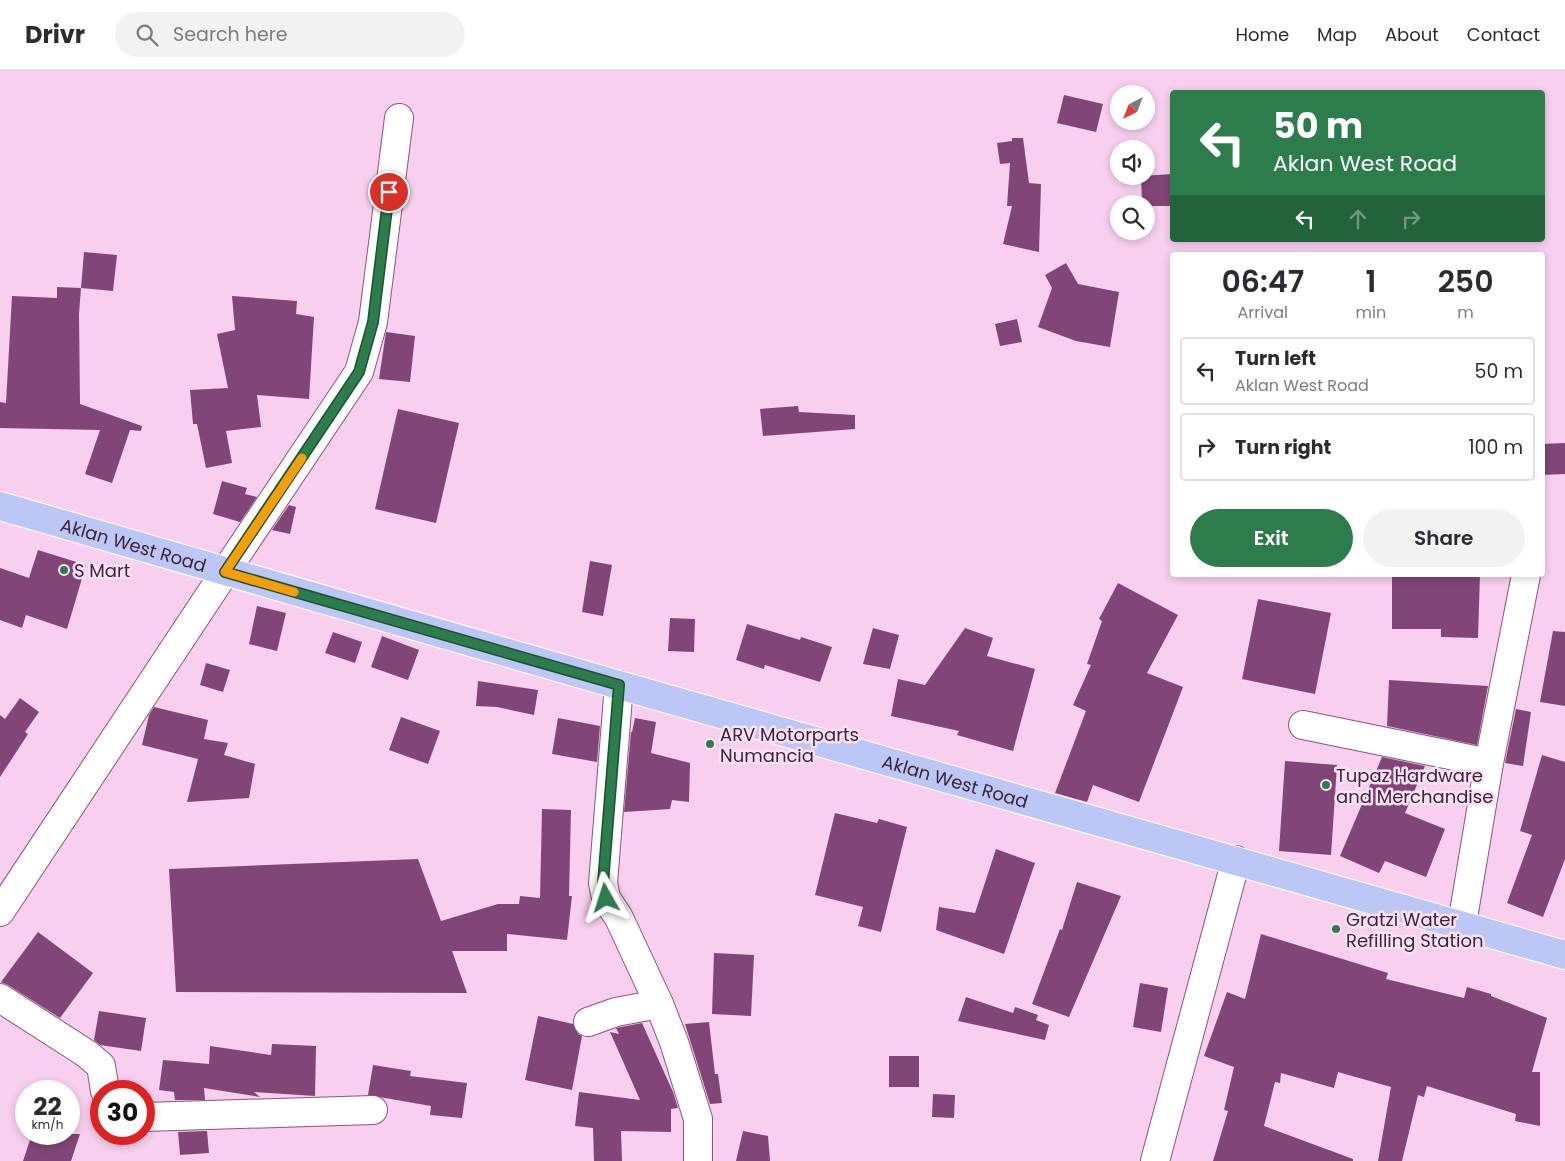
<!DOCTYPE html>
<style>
body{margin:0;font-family:Poppins,sans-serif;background:#f2f2f3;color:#2b2b33;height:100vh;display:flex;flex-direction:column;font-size:19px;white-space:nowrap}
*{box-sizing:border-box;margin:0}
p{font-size:16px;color:#7c7c81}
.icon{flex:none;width:28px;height:28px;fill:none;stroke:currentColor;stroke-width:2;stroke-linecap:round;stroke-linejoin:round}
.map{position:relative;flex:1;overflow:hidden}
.details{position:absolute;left:1170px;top:182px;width:375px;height:325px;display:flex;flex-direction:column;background:#fff;border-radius:5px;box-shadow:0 2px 8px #0003}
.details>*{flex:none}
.guide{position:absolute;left:1170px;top:20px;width:375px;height:152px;border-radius:5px;box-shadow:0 2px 8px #0003;background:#2c7c4c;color:#fff;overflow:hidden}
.needle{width:32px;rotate:222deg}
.controls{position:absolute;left:1110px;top:15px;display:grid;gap:10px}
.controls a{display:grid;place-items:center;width:45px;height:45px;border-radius:50%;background:#fff;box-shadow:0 2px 8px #0003;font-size:25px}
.speed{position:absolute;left:15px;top:1010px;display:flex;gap:10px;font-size:25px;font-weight:700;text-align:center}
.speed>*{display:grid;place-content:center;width:65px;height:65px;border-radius:50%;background:#fff;box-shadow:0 2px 8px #0003;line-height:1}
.speed small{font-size:12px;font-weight:400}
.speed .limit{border:8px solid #d22;background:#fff;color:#111}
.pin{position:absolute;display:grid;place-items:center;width:42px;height:42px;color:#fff;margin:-21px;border:2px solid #fff;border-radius:50%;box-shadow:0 1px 5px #0007}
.me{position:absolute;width:55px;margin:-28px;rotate:354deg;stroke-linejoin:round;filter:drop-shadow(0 0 4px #0008)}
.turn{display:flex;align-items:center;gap:18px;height:105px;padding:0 20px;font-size:22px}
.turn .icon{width:65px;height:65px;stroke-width:2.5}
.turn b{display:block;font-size:35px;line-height:42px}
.lanes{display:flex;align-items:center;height:48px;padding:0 20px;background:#0003;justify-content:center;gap:25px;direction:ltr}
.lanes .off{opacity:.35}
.eta{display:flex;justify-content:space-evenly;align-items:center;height:85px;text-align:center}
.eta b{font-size:30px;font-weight:600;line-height:35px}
.primary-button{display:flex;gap:10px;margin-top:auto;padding:10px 20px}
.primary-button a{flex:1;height:58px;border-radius:30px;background:#2c7c4c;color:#fff;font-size:20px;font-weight:600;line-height:58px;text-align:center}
.primary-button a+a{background:#f2f2f3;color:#2b2b33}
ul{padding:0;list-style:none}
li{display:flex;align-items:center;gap:15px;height:68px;margin:0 10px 8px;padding:0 10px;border:2px solid #e1e1e2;border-radius:5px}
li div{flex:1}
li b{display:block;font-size:19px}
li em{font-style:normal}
header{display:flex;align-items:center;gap:30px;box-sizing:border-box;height:70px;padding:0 25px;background:#fff;border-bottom:1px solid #e1e1e2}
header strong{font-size:24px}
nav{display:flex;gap:28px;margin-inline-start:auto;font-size:18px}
.search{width:350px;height:45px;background:#f2f2f3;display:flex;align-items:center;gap:12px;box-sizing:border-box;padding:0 18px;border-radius:28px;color:#7c7c81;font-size:19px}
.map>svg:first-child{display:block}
.building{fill:#814677}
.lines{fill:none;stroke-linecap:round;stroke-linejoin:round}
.minor-casing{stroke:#8e5283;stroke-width:30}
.major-casing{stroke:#fff;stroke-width:30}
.minor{stroke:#fff;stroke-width:28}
.major{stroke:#bcc7f5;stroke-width:28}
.route-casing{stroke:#1d5131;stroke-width:12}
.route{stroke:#2c7c4c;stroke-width:9}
.slow{stroke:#f59e0b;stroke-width:9}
.poi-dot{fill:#2c7c4c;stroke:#fce1f6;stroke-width:2}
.labels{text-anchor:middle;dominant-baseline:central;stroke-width:5;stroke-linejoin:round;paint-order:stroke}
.street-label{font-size:18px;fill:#3e2439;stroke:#fce1f6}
.poi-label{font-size:18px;fill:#3e2439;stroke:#fce1f6;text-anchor:start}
</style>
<header>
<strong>Drivr</strong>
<div class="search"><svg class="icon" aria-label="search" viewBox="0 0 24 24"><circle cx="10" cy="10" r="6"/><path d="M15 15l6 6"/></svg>Search here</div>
<nav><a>Home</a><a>Map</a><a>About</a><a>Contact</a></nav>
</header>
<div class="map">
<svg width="1565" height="1091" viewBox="0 0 1565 1091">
<rect width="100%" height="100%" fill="#f8cfef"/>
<g class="building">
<polygon points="1064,25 1103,34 1096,62 1057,53"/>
<polygon points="1012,68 1023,68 1029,113 1041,114 1039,182 1003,174 1012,136 1007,136 1010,93 1000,94 997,73 1012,71"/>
<polygon points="1172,104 1172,136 1146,136 1146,134 1142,134 1141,106"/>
<polygon points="84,182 117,185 113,221 81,218"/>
<polygon points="1066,193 1078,214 1119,222 1110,277 1076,271 1038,257 1052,218 1045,205"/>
<polygon points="57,217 81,218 79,244 80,334 142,356 141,361 130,360 112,413 85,404 100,360 0,358 0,332 6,333 12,226 57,228"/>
<polygon points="232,226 297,231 296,244 314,247 309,329 257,325 261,357 226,361 232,393 206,398 197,354 193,354 190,320 228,318 217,264 235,260"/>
<polygon points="1017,249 1022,272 1000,276 995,254"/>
<polygon points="386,262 415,266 410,312 379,309"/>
<polygon points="798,336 799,342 855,345 855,359 763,366 760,339"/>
<polygon points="398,339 459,353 436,453 375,439"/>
<polygon points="1565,373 1565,404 1542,405 1542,374"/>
<polygon points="222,411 247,418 245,424 257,427 240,452 213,444"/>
<polygon points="289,435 296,437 290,464 272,460"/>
<polygon points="38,480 86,495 67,559 26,545 22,558 0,550 0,498 29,508"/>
<polygon points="590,491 612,495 603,546 582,542"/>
<polygon points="1392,505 1480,505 1478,568 1441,567 1441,559 1392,559"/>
<polygon points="1118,513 1178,545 1147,603 1183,617 1139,732 1093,715 1087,732 1055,723 1086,641 1073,635 1091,595 1087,594 1102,551 1099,549"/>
<polygon points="1258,529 1331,543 1315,624 1242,609"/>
<polygon points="257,536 286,543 277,581 249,574"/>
<polygon points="670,548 695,549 694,582 668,581"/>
<polygon points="747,554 800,570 801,567 832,577 820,612 765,595 764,599 736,590"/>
<polygon points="873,558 899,565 890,599 863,594"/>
<polygon points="965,558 993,568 987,586 1035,599 1013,681 957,665 959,661 891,646 898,609 925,615"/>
<polygon points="1553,561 1565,562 1565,636 1540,632"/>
<polygon points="333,562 362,572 355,593 325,583"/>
<polygon points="382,566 419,580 408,610 371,597"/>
<polygon points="206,593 230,600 223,622 200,615"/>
<polygon points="1389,610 1488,616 1477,675 1387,656"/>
<polygon points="478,611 538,620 534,645 497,637 476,636"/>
<polygon points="20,628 39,642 25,662 28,664 0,707 0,645 5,649"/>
<polygon points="154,637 208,650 204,669 228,673 224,685 255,694 249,728 187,732 198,689 142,675 149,645"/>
<polygon points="1516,639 1531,642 1523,696 1505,693"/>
<polygon points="401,647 440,661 428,694 389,680"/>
<polygon points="558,648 600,656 597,692 552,684"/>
<polygon points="635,648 656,652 651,683 690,693 689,732 672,730 670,739 624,742 631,662 632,662"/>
<polygon points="1542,685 1565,692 1565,789 1543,847 1507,833 1532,765 1520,761"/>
<polygon points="1382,687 1425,696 1405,743 1445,759 1426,807 1385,791 1379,803 1340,786"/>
<polygon points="1285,691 1337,695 1331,785 1279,781"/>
<polygon points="542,739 571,740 569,826 572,826 567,870 507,864 507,881 452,881 467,923 176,922 169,799 418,789 441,851 498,834 519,834 520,826 540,828"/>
<polygon points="835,743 877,753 879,749 907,757 881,862 858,856 863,837 815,825"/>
<polygon points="996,779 1035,793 1004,884 936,860 939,837 975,843"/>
<polygon points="1077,812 1121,826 1069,947 1032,934 1060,859 1062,860"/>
<polygon points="38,862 93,903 60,948 8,915 1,912"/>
<polygon points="1261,864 1388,903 1386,909 1464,928 1467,917 1491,924 1491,926 1547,948 1532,1002 1540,1002 1540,1056 1515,1051 1516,1044 1427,1016 1424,1027 1418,1025 1402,1091 1378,1091 1391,1017 1338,1002 1334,1018 1281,1003 1280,1013 1275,1012 1264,1056 1353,1089 1353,1091 1213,1091 1228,1041 1224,1040 1234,997 1204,986 1227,922 1245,929"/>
<polygon points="714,883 754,885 751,946 712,944"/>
<polygon points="1140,913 1168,918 1161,962 1133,957"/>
<polygon points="966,927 1013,943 1015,937 1038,945 1036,950 1049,955 1045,970 958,951"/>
<polygon points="99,941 146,948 141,981 100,975 94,970"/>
<polygon points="538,946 573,954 578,964 582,966 572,1020 525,1010"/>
<polygon points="709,952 715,1004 718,1004 722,1033 710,1034 685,954"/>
<polygon points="642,953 673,1022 678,1038 671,1039 671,1062 621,1061 622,1091 594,1091 593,1058 575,1056 579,1022 640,1030 610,962 619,964 616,958"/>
<polygon points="272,974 316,976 315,1026 254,1022 260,1027 204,1018 205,1030 175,1030 174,1022 159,1020 163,990 209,994 210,976 271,985"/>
<rect x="889" y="986" width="30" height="31"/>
<polygon points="373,995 411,1001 410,1006 467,1013 462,1048 430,1045 431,1036 368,1025"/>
<polygon points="933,1024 955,1025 954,1048 932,1047"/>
<polygon points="207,1061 209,1083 180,1085 178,1062"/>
<polygon points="743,1061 768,1066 770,1091 736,1091"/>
<polygon points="32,1064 80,1064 71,1091 23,1091"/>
</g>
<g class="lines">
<defs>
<g id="minor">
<polyline points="619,615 603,813 606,828 619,848 659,934 674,972 698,1049 698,1091"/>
<polyline points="1303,655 1489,693"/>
<polyline points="0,842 225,502 359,302 373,252 399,48"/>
<polyline points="1462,854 1489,693 1526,505"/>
<polyline points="0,928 87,984 101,996 105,1021"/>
<polyline points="588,952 616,942 659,934"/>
<polyline points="144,1047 373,1040"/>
<polyline points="1155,1091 1236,790"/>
</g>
<g id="major">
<path id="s1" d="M0,436L619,615L1565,885"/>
</g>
</defs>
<use href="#minor" class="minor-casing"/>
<use href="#major" class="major-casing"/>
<use href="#minor" class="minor"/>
<use href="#major" class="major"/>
</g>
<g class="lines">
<defs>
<polyline id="route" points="389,122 373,252 359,302 225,502 619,615 603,813 606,828"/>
</defs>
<use href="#route" class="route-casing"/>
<use href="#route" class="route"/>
<polyline class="slow" points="294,522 225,502 302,388"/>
</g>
<g class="poi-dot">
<circle cx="64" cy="500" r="5"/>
<circle cx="710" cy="674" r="5"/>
<circle cx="1326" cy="715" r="5"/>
<circle cx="1336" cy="859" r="5"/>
</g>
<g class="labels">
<g class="street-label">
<text stroke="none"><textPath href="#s1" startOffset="139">Aklan West Road</textPath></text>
<text stroke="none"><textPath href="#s1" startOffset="994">Aklan West Road</textPath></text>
</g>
<g class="poi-label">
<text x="74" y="500">S Mart</text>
<text x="720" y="664">ARV Motorparts<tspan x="720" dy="21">Numancia</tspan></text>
<text x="1336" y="705">Tupaz Hardware<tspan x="1336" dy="21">and Merchandise</tspan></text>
<text x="1346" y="849">Gratzi Water<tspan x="1346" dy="21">Refilling Station</tspan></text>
</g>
</g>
</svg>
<div class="controls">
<a><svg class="needle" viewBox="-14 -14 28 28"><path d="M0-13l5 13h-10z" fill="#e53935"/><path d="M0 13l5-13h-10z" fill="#7c7c81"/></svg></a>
<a><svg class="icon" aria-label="sound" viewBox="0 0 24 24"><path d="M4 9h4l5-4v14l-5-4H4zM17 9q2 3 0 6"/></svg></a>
<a><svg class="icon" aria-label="search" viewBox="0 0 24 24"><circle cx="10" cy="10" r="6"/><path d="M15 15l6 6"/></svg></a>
</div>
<div class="speed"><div>22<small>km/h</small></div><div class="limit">30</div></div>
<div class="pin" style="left:389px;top:122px;background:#d93025"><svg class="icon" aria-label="arrive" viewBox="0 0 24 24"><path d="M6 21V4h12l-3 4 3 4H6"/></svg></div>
<svg class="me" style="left:606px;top:828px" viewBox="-20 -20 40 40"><path d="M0-17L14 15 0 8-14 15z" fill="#2c7c4c" stroke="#fff" stroke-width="4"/></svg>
<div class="guide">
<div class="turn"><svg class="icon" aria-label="left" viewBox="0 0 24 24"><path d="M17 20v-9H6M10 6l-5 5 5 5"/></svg><div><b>50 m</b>Aklan West Road</div></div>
<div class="lanes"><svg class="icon" aria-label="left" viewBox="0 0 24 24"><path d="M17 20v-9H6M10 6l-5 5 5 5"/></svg><svg class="icon off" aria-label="ahead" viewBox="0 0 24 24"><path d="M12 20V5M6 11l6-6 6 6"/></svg><svg class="icon off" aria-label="right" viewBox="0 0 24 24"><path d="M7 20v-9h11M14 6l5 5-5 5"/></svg></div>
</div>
<section class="details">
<div class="eta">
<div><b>06:47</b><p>Arrival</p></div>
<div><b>1</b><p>min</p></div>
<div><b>250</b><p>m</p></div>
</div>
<ul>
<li><svg class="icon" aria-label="left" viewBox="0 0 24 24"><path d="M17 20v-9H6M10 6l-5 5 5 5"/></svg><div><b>Turn left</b><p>Aklan West Road</p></div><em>50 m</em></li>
<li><svg class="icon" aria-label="right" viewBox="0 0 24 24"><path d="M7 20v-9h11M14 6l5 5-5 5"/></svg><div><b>Turn right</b></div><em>100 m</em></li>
</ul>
<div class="primary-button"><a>Exit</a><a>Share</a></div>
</section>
</div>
